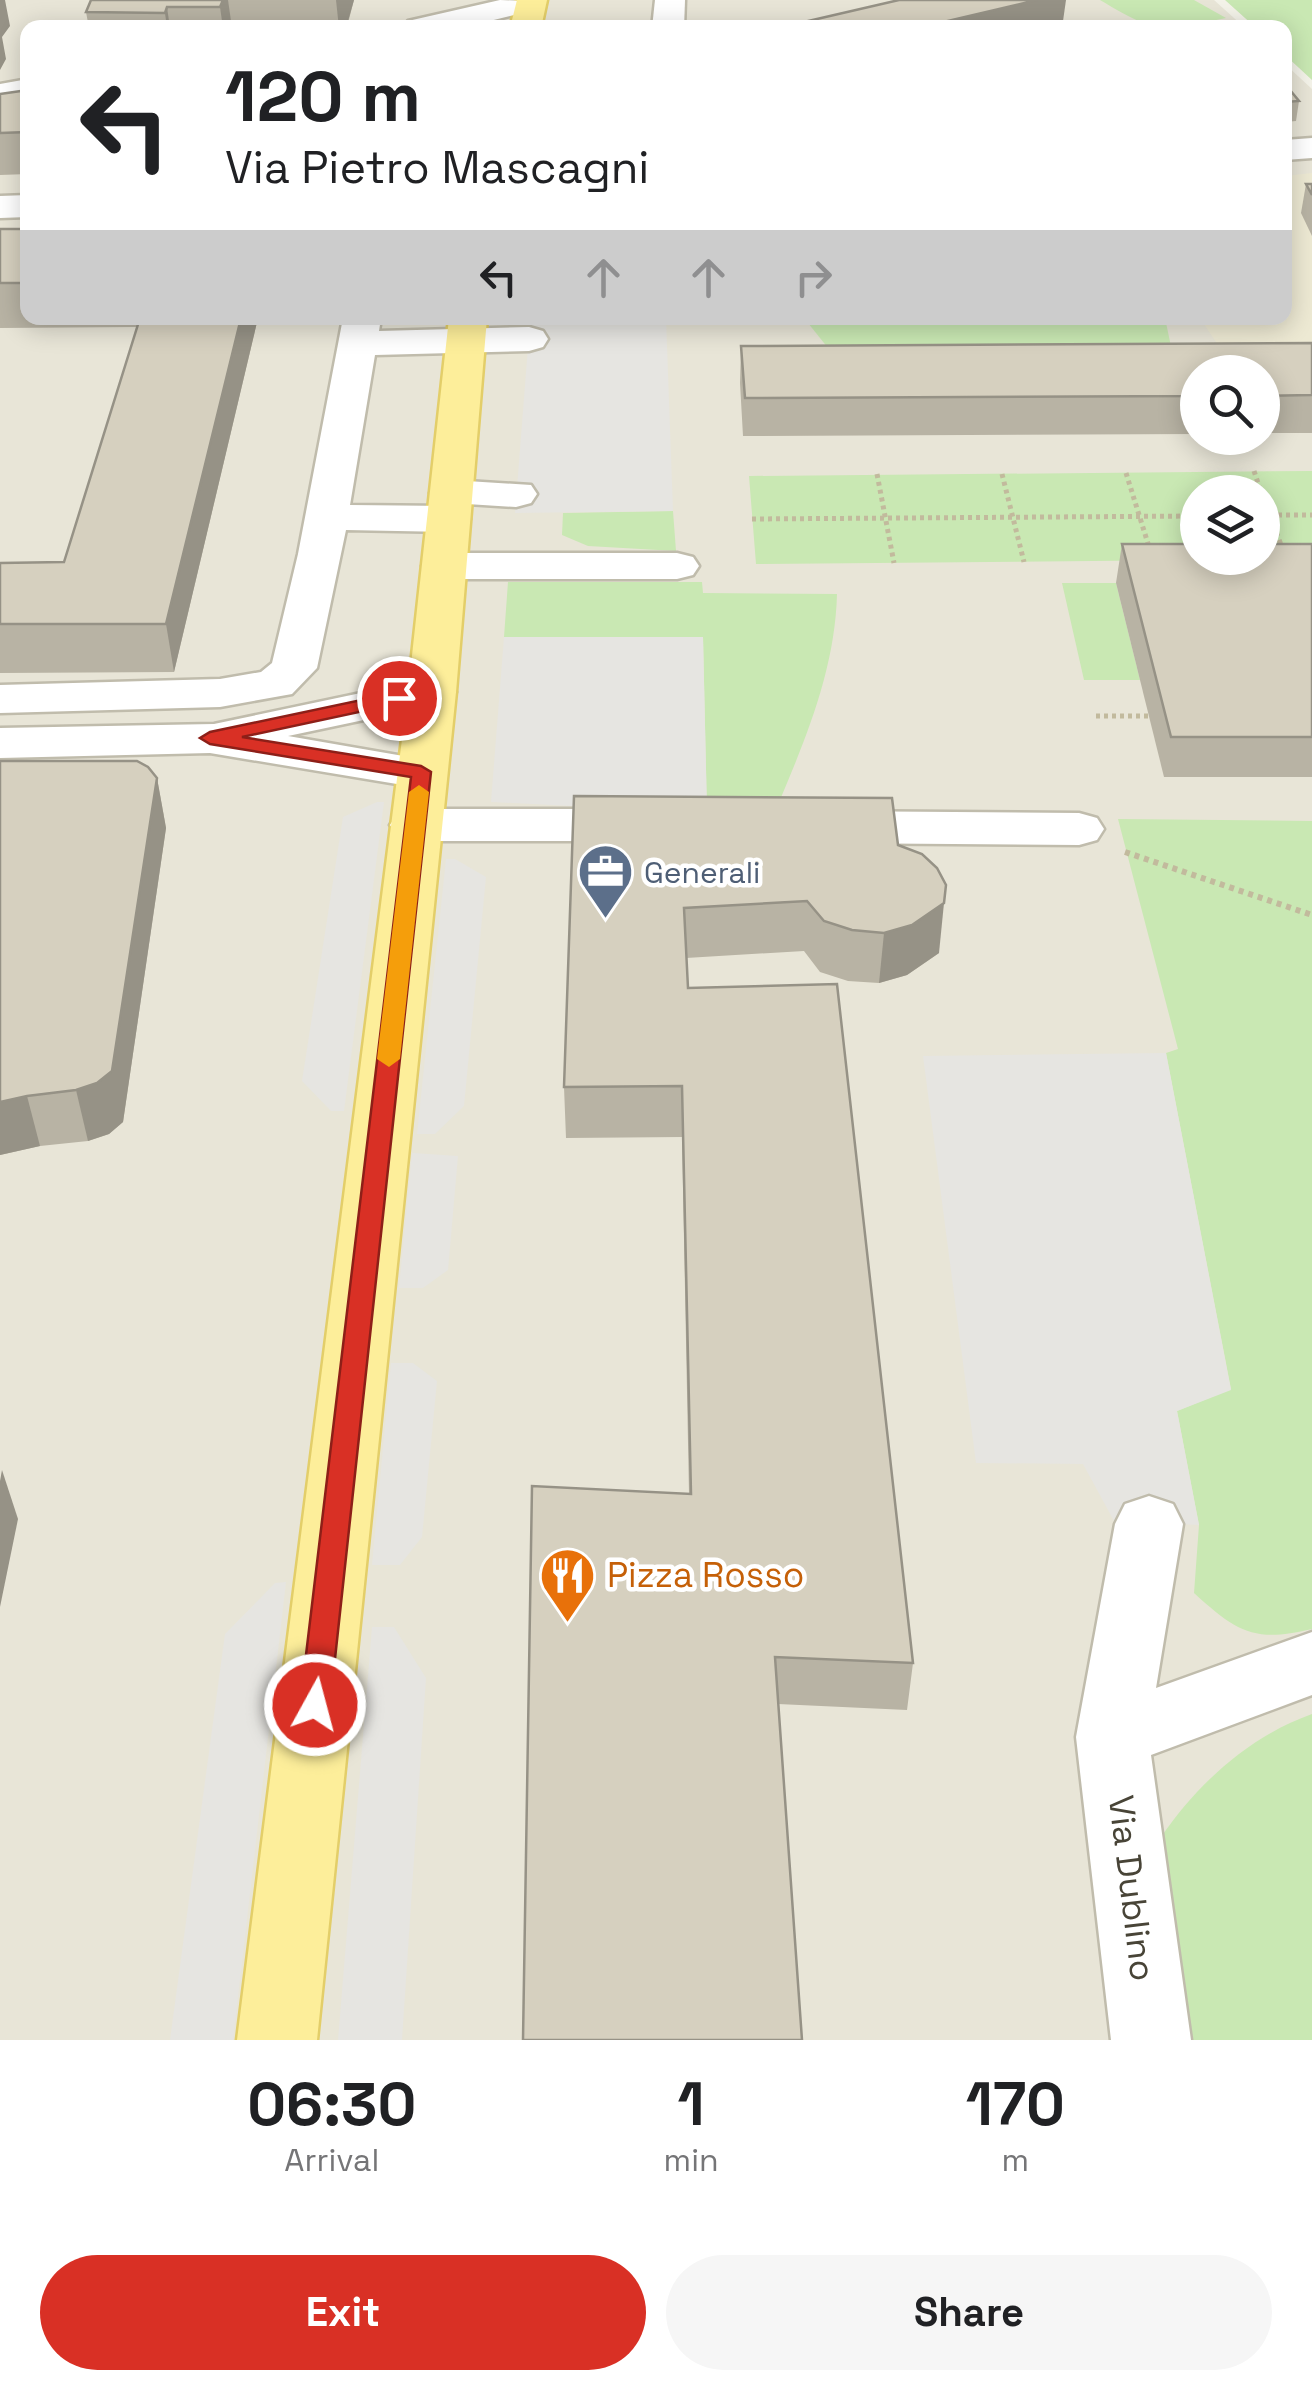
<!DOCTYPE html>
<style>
body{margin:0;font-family:"Space Grotesk",sans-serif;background:#f6f6f6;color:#202124;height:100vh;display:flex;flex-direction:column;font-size:38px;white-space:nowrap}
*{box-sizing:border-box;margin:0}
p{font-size:32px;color:#757577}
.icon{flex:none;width:55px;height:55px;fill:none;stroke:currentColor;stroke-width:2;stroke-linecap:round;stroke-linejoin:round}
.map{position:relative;height:2040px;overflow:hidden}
.details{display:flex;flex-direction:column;background:#fff;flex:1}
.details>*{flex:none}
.banner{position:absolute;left:20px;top:20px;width:1272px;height:305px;border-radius:20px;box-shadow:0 5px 25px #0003;background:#fff;color:#202124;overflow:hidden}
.buttons{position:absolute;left:1180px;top:355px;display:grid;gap:20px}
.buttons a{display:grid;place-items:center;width:100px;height:100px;border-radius:50%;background:#fff;box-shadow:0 5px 25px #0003;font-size:50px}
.pin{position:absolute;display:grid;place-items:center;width:85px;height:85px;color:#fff;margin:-42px;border:5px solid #fff;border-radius:50%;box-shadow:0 2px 10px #0007}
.me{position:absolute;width:110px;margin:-55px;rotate:7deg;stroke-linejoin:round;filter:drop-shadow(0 0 8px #0008)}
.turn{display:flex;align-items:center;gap:35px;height:210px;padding:0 40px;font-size:45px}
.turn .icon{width:130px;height:130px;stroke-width:2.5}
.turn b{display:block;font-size:70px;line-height:85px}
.lanes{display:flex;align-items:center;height:95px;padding:0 40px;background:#0003;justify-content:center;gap:50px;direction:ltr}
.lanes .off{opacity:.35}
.eta{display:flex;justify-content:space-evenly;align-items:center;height:170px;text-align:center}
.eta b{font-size:60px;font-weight:700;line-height:70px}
.button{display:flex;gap:20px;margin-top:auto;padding:20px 40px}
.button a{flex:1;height:115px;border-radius:60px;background:#d93025;color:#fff;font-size:40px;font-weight:700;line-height:115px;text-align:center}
.button a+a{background:#f6f6f6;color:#202124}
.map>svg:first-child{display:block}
.residential{fill:#e8e5d7;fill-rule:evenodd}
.education{fill:#ede9d3}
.green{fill:#c9e8b3;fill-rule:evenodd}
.parking{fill:#e6e5e1}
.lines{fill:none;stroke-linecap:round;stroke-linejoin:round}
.minor-casing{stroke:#c0bcac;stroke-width:5}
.major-casing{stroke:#e3ce69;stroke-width:5}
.path-far1{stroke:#c2ba9d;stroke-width:5;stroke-dasharray:4 4;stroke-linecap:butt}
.path{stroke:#c2ba9d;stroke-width:6;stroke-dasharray:5 5;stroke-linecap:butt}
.minor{fill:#fff;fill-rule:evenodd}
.major{fill:#fdee9a;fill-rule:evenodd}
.wall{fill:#b8b3a4}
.shaded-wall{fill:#969286}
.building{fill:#d6d0bf;stroke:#969286;stroke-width:2.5}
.route{fill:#d93025;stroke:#8d1f18;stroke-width:2.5}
.slow{fill:#f59e0b}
.labels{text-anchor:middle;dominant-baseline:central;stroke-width:9;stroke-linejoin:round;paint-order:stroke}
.service-label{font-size:30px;fill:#4e5e75;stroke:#fff;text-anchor:start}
.near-food-label{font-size:35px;fill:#c56008;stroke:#fff;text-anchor:start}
.near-street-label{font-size:35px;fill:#484437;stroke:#fff}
</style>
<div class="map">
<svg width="1312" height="2040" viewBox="0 0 1312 2040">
<rect width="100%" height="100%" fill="#f4f3e9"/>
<path class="residential" d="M0,0H1214L1244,27L28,28V318H1285V64L1312,89V2040H0ZM1198,372H1262V438H1198ZM1198,492H1262V558H1198Z"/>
<polygon class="education" points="1312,173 1312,359 1228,360 1200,318 1285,318 1285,176"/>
<g class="green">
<path d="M1100,0H1194L1226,18C1161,32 1157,34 1100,0Z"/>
<polygon points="1225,0 1312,0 1312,80 1285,55 1285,28 1255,27"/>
<polygon points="804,318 1165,318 1176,370 832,353"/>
<path d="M1312,471V559L756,564L749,476ZM1198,492H1262V558H1198Z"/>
<polygon points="673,511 676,551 588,546 562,535 563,513"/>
<path d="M508,582H702L703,593L837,594C835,672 804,743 774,814L707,813L703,637H504Z"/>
<polygon points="1062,583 1116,583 1140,680 1084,680"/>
<path d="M1118,819L1312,821V1629C1254,1643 1237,1632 1194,1593L1199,1525L1177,1411L1231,1389L1166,1053L1178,1049Z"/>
<path d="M1312,1714V2040H1192L1161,1837C1198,1783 1250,1736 1312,1714Z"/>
</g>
<g class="parking">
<polygon points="666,318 673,511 515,513 530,321"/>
<polygon points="504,637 703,637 707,813 491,802"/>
<polygon points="377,802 384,802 344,1111 331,1111 302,1081 343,817"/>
<polygon points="446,859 455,859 486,877 464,1106 435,1134 417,1134"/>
<polygon points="1166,1053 1231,1390 1177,1411 1199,1525 1114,1521 1083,1464 976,1463 923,1056"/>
<polygon points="412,1153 458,1156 448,1270 423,1288 399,1288"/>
<polygon points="391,1363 413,1363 437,1381 422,1537 400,1565 372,1565"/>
<polygon points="286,1582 233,2040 170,2040 225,1634 275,1583"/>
<polygon points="372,1627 394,1627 426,1678 402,2040 338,2040"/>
</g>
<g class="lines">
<defs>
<g id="minor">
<polygon points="500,0 546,2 542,8 461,28 404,28 408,21"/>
<polygon points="655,0 685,0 684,28 652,28"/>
<polygon points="28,79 28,99 0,104 0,84"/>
<polygon points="1312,138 1312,158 1285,160 1285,140"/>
<polygon points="28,195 28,217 0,218 0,196"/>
<polygon points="343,318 381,318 379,331 529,327 543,331 548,339 543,347 529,351 375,355 350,505 449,506 464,510 470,519 464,528 449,532 346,530 317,668 292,694 220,707 0,713 0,685 220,679 261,672 272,663 298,554"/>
<polygon points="451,480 531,485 537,494 531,503 516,507 436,502 430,493 436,484"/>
<polygon points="444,553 677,553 693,557 699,566 693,575 677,579 444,579 428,575 422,566 428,557"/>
<polygon points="432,678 449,682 456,692 449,702 288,736 438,762 446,773 438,784 421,788 210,753 0,758 0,728 214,724"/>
<polygon points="415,809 647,809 665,814 672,825 665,836 647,841 415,841 397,836 390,825 397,814"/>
<polygon points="823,811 1079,813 1097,818 1104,829 1097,840 1079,845 823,843 805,838 798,827 805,816"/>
<polygon points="1149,1496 1173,1504 1183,1524 1156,1688 1312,1632 1312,1695 1151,1755 1191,2040 1111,2040 1076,1737 1115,1524 1125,1504"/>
</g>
<g id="major">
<polygon points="517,0 547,0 541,28 510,28"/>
<polygon points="449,318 487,318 456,692 317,2040 237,2040 408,692"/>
</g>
</defs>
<use href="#minor" class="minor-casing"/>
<use href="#major" class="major-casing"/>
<g class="path-far1">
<polyline points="1254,471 1261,492"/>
<polyline points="1126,473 1150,550"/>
<polyline points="877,474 894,563"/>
<polyline points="1002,474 1024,562"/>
<polyline points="1262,495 1283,550"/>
<polyline points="1262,515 1312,515"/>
<polyline points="752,519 1198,516"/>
<polyline points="1096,716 1148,716"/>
</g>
<polyline class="path" points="1125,852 1312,915"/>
<use href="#minor" class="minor"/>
<use href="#major" class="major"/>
</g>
<g class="wall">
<polygon points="91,0 354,0 347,27 368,28 89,28 86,12"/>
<polygon points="1285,84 1299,101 1296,121 1285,122"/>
<polygon points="28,90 28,174 0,175 0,94"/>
<polygon points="1306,184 1312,184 1312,236 1301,213"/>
<polygon points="0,229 28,229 28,318 258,318 174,672 0,673 0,563 64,562 137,327 0,328"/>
<polygon points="1312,343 1312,433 1262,433 1262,372 1198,372 1198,434 743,436 740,383 741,346"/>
<polygon points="1122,544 1312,544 1312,777 1164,777 1116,583"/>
<polygon points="0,761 157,778 166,828 123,1122 109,1134 88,1141 40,1146 0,1155"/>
<polygon points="574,796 898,845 939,953 907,975 879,983 848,981 820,972 804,951 686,958 688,988 913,1663 907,1710 778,1704 689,1494 682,1137 566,1138 564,1087"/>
</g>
<g class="shaded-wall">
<polygon points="0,0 5,0 10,26 2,37 6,59 0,70"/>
<polygon points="223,0 228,0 232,28 223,28 220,7"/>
<polygon points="336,0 354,0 346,28 339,28"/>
<polygon points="1037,0 1066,0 1062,28 918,28"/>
<polygon points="167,7 170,28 167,28 165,13"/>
<polygon points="241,318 258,318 174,672 166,624"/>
<polygon points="157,778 166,828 123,1122 109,1134 88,1141 76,1090"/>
<polygon points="944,903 939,953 907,975 879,983 884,933"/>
<polygon points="27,1096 40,1146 0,1155 0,1102"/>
<polygon points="2,1470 18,1519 0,1607 0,1481"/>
</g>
<g class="building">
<polygon points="91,0 223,0 220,7 167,7 165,13 86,12"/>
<polygon points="899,0 1037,0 918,28 778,28"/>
<polygon points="304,26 368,27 304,28"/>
<polygon points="1285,84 1299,101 1285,102"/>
<polygon points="28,90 28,132 0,133 0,94"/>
<polygon points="1306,184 1312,184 1312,195"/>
<rect x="0" y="229" width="28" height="54"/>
<polygon points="140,318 241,318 166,624 0,624 0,563 64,562"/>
<polygon points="1312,343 1312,395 1262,396 1262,372 1198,372 1198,396 745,398 741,346"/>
<polygon points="1122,544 1198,544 1198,558 1262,558 1262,544 1312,544 1312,737 1171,737"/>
<polygon points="0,761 137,761 148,767 157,778 112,1071 97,1083 76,1090 27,1096 0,1102"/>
<polygon points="574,796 892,798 898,845 922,854 937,868 946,885 944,903 912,925 884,933 852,930 824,921 807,901 684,908 688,988 837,984 913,1663 775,1657 802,2040 523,2040 532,1486 691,1494 682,1086 564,1087"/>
</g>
<polygon class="route" points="399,692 409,698 406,702 242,737 421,766 431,772 330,1705 326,1714 315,1718 305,1714 300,1705 411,777 210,744 200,738 210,732"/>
<polygon class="slow" points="419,785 429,792 400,1059 389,1067 377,1059 409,792"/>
<defs>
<symbol id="office-pin" viewBox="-11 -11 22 30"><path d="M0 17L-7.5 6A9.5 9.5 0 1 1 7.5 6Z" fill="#5c6f8a" stroke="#fff"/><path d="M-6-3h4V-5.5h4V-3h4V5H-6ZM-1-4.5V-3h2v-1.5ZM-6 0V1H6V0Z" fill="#fff"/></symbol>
<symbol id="restaurant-pin" viewBox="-11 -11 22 30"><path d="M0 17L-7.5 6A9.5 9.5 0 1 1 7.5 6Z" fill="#e8710a" stroke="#fff"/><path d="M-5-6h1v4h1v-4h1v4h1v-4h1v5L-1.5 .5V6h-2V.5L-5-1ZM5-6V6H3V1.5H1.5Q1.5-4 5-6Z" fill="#fff"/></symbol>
</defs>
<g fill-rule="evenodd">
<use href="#office-pin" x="574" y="840" width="63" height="86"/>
<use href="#restaurant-pin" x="536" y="1544" width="63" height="86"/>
</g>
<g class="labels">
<g class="service-label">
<text x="644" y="872">Generali</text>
</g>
<g class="near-food-label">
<text x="607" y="1575">Pizza Rosso</text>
</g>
<g class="near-street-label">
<text transform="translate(1132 1888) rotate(83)">Via Dublino</text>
</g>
</g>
</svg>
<div class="buttons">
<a><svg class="icon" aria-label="search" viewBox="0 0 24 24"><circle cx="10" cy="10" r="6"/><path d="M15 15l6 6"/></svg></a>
<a><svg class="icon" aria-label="layers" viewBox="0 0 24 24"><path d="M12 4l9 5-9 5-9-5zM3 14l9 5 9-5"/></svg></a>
</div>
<div class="pin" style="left:399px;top:698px;background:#d93025"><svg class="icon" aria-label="arrive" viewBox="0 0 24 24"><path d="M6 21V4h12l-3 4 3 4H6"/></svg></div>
<svg class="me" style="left:315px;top:1705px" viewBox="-20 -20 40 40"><circle r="17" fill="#d93025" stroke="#fff" stroke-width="3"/><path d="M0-11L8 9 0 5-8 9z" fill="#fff"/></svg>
<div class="banner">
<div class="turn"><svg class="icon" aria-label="left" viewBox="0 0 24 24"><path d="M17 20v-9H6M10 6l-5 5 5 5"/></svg><div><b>120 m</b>Via Pietro Mascagni</div></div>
<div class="lanes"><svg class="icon" aria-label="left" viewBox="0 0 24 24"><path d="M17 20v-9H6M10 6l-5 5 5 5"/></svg><svg class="icon off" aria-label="ahead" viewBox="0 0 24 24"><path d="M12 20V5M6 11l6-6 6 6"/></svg><svg class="icon off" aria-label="ahead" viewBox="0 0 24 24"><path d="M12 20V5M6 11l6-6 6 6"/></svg><svg class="icon off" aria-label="right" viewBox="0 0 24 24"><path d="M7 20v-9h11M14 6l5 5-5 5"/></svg></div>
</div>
</div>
<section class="details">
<div class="eta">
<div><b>06:30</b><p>Arrival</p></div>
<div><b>1</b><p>min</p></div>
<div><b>170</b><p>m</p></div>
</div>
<div class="button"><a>Exit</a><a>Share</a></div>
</section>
